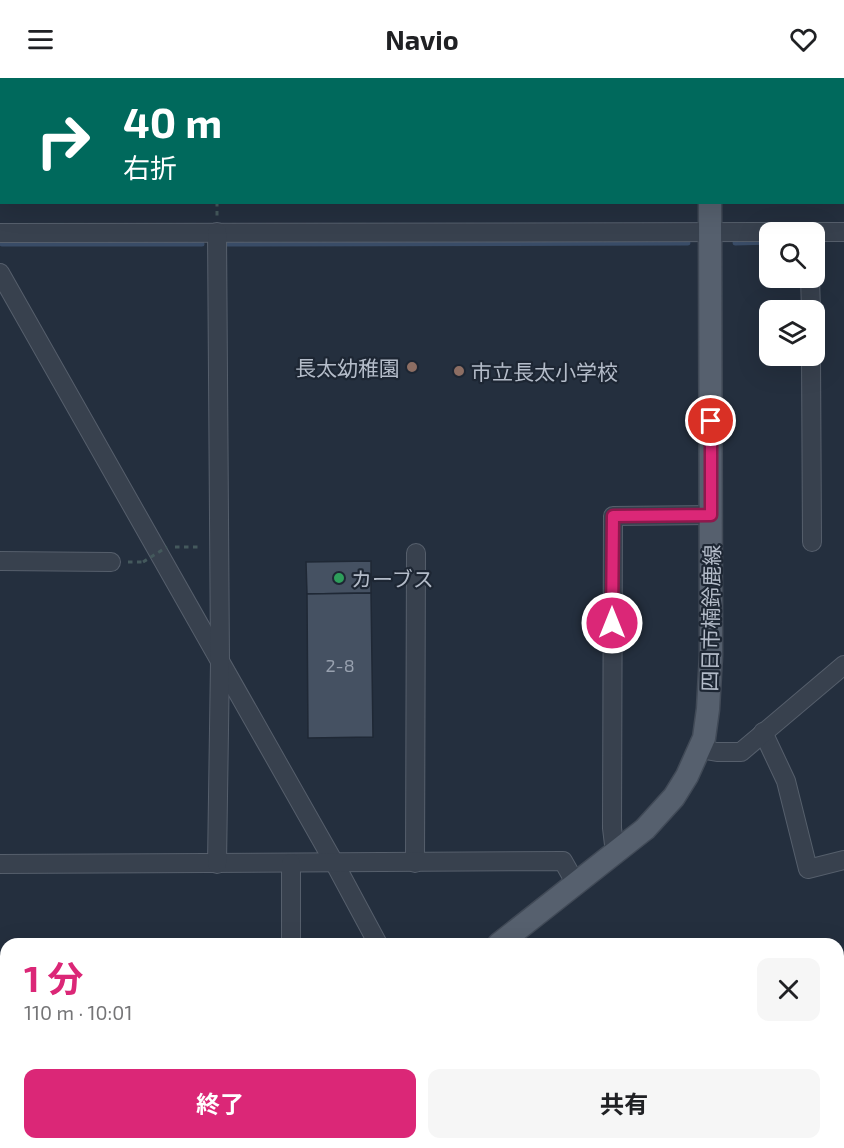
<!DOCTYPE html>
<html lang="ja">
<meta charset="utf-8">
<style>
body{margin:0;font-family:"Exo 2","Noto Sans JP",sans-serif;background:#f6f6f6;color:#202124;height:100vh;display:flex;flex-direction:column;font-size:22px;white-space:nowrap}
*{box-sizing:border-box;margin:0}
p{font-size:20px;color:#757577}
.icon{flex:none;width:33px;height:33px;fill:none;stroke:currentColor;stroke-width:2;stroke-linecap:round;stroke-linejoin:round}
.map{position:relative;flex:1;overflow:hidden}
.sheet{position:absolute;left:0px;top:860px;width:844px;height:212px;display:flex;flex-direction:column;background:#fff;border-radius:18px 18px 0 0;box-shadow:0 6px 24px #0002}
.sheet>*{flex:none}
.top-card{position:absolute;left:0px;top:0px;width:844px;height:126px;box-shadow:0 6px 24px #0002;background:#00695c;color:#fff;overflow:hidden}
.controls{position:absolute;left:759px;top:144px;display:grid;gap:12px}
.controls a{display:grid;place-items:center;width:66px;height:66px;border-radius:12px;background:#fff;box-shadow:0 6px 24px #0002;font-size:30px}
.pin{position:absolute;display:grid;place-items:center;width:51px;height:51px;color:#fff;margin:-26px;border:3px solid #fff;border-radius:50%;box-shadow:0 2px 6px #0007}
.me{position:absolute;width:66px;margin:-33px;rotate:0deg;stroke-linejoin:round;filter:drop-shadow(0 0 4px #0008)}
.turn{display:flex;align-items:center;gap:21px;height:126px;padding:0 24px;font-size:27px}
.turn .icon{width:78px;height:78px;stroke-width:2.5}
.turn b{display:block;font-size:42px;line-height:51px}
.round{display:grid;place-items:center;flex:none;width:63px;height:63px;border-radius:12px;background:#f6f6f6}
.head{display:flex;align-items:center;justify-content:space-between;height:102px;padding:0 24px}
h1{font-size:36px;font-weight:700;line-height:45px;color:#db2777}
.primary-button{display:flex;gap:12px;margin-top:auto;padding:12px 24px}
.primary-button a{flex:1;height:69px;border-radius:12px;background:#db2777;color:#fff;font-size:24px;font-weight:700;line-height:69px;text-align:center}
.primary-button a+a{background:#f6f6f6;color:#202124}
header{display:flex;justify-content:space-between;align-items:center;height:78px;padding:0 24px;background:#fff;font-size:27px;font-weight:700}
.map>svg:first-child{display:block}
.lines{fill:none;stroke-linecap:round;stroke-linejoin:round}
.stream{stroke:#394c67;stroke-width:5}
.building{fill:#455162;stroke:#1f2835;stroke-width:1.5}
.minor-casing{stroke:#565f6c;stroke-width:20}
.major-casing{stroke:#414a57;stroke-width:25}
.path{stroke:#44595c;stroke-width:3;stroke-dasharray:4.5 4.5;stroke-linecap:butt}
.minor{stroke:#38414e;stroke-width:18}
.major{stroke:#56606e;stroke-width:22}
.path-bridge{stroke:#44595c;stroke-width:3;stroke-dasharray:4.5 4.5;stroke-linecap:butt}
.route-casing{stroke:#8e194d;stroke-width:15}
.route{stroke:#db2777;stroke-width:10}
.education-dot{fill:#8d6e63;stroke:#1d2633;stroke-width:2}
.leisure-dot{fill:#2e9e5b;stroke:#1d2633;stroke-width:2}
.labels{text-anchor:middle;dominant-baseline:central;stroke-width:4.5;stroke-linejoin:round;paint-order:stroke}
.number-label{font-size:18px;fill:#98a1af}
.poi-label{font-size:21px;fill:#b4bcc9;stroke:#1d2633;text-anchor:start}
.street-label{font-size:21px;fill:#b4bcc9;stroke:#1d2633}
</style>
<header><svg class="icon" aria-label="menu" viewBox="0 0 24 24"><path d="M4 6h16M4 12h16M4 18h16"/></svg>Navio<svg class="icon" aria-label="heart" viewBox="0 0 24 24"><path d="M12 20l-8-8c-3-5 5-10 8-4 3-6 11-1 8 4z"/></svg></header>
<div class="map">
<svg width="844" height="1070" viewBox="0 0 844 1070">
<rect width="100%" height="100%" fill="#242f3e"/>
<g class="lines">
<g class="stream">
<polyline points="735,165 770,164"/>
<polyline points="2,166 202,166"/>
<polyline points="225,166 688,165"/>
</g>
</g>
<g class="building">
<polygon points="371,483 371,515 307,516 306,484"/>
<polygon points="371,515 373,659 308,660 307,516"/>
</g>
<g class="lines">
<defs>
<g id="minor">
<polyline points="0,155 844,154"/>
<polyline points="0,195 335,786 378,866"/>
<polyline points="810,200 811,232"/>
<polyline points="811,278 812,464"/>
<polyline points="0,483 111,484"/>
<polyline points="763,654 786,703 808,791 844,782"/>
<polyline points="700,671 717,674 741,674 844,587"/>
<polyline points="615,775 612,750 613,438 711,437"/>
<polyline points="415,785 416,475"/>
<polyline points="0,786 563,783 576,806"/>
<polyline points="217,786 220,584 217,154"/>
<polyline points="291,866 291,785"/>
<polyline points="0,941 6,942"/>
<polyline points="838,984 844,982"/>
<polyline points="524,1065 525,1070"/>
<polyline points="599,1065 600,1070"/>
<polyline points="711,1065 712,1070"/>
<polyline points="785,1065 786,1070"/>
<polyline points="443,1070 465,1065"/>
</g>
<g id="major">
<polyline points="710,2 710,0"/>
<polyline points="499,866 645,751 674,719 687,698 704,660 708,631 711,577 710,124"/>
<polyline points="0,1016 6,1017"/>
<polyline points="397,1065 439,1070"/>
</g>
</defs>
<use href="#minor" class="minor-casing"/>
<use href="#major" class="major-casing"/>
<g class="path">
<polyline points="217,0 217,2"/>
<polyline points="217,124 217,138"/>
<polyline points="175,469 201,469"/>
<polyline points="128,484 142,484"/>
</g>
<use href="#minor" class="minor"/>
<use href="#major" class="major"/>
<polyline class="path-bridge" points="143,484 167,469"/>
</g>
<g class="lines">
<defs>
<polyline id="route" points="612,545 613,438 711,437 711,343"/>
</defs>
<use href="#route" class="route-casing"/>
<use href="#route" class="route"/>
</g>
<g class="education-dot">
<circle cx="412" cy="289" r="6"/>
<circle cx="459" cy="293" r="6"/>
</g>
<circle class="leisure-dot" cx="339" cy="500" r="6"/>
<g class="labels">
<g class="number-label">
<text x="340" y="587">2-8</text>
</g>
<g class="poi-label">
<text x="400" y="289" text-anchor="end">長太幼稚園</text>
<text x="471" y="293">市立長太小学校</text>
<text x="351" y="500">カーブス</text>
</g>
<g class="street-label">
<text transform="translate(710 540) rotate(-89)">四日市楠鈴鹿線</text>
</g>
</g>
</svg>
<div class="controls">
<a><svg class="icon" aria-label="search" viewBox="0 0 24 24"><circle cx="10" cy="10" r="6"/><path d="M15 15l6 6"/></svg></a>
<a><svg class="icon" aria-label="layers" viewBox="0 0 24 24"><path d="M12 4l9 5-9 5-9-5zM3 14l9 5 9-5"/></svg></a>
</div>
<div class="pin" style="left:711px;top:343px;background:#d93025"><svg class="icon" aria-label="arrive" viewBox="0 0 24 24"><path d="M6 21V4h12l-3 4 3 4H6"/></svg></div>
<svg class="me" style="left:612px;top:545px" viewBox="-20 -20 40 40"><circle r="17" fill="#db2777" stroke="#fff" stroke-width="3"/><path d="M0-11L8 9 0 5-8 9z" fill="#fff"/></svg>
<div class="top-card">
<div class="turn"><svg class="icon" aria-label="right" viewBox="0 0 24 24"><path d="M7 20v-9h11M14 6l5 5-5 5"/></svg><div><b>40 m</b>右折</div></div>
</div>
<section class="sheet">
<div class="head"><div><h1>1 分</h1><p>110 m · 10:01</p></div><a class="round"><svg class="icon" aria-label="close" viewBox="0 0 24 24"><path d="M6 6l12 12M18 6L6 18"/></svg></a></div>
<div class="primary-button"><a>終了</a><a>共有</a></div>
</section>
</div>
